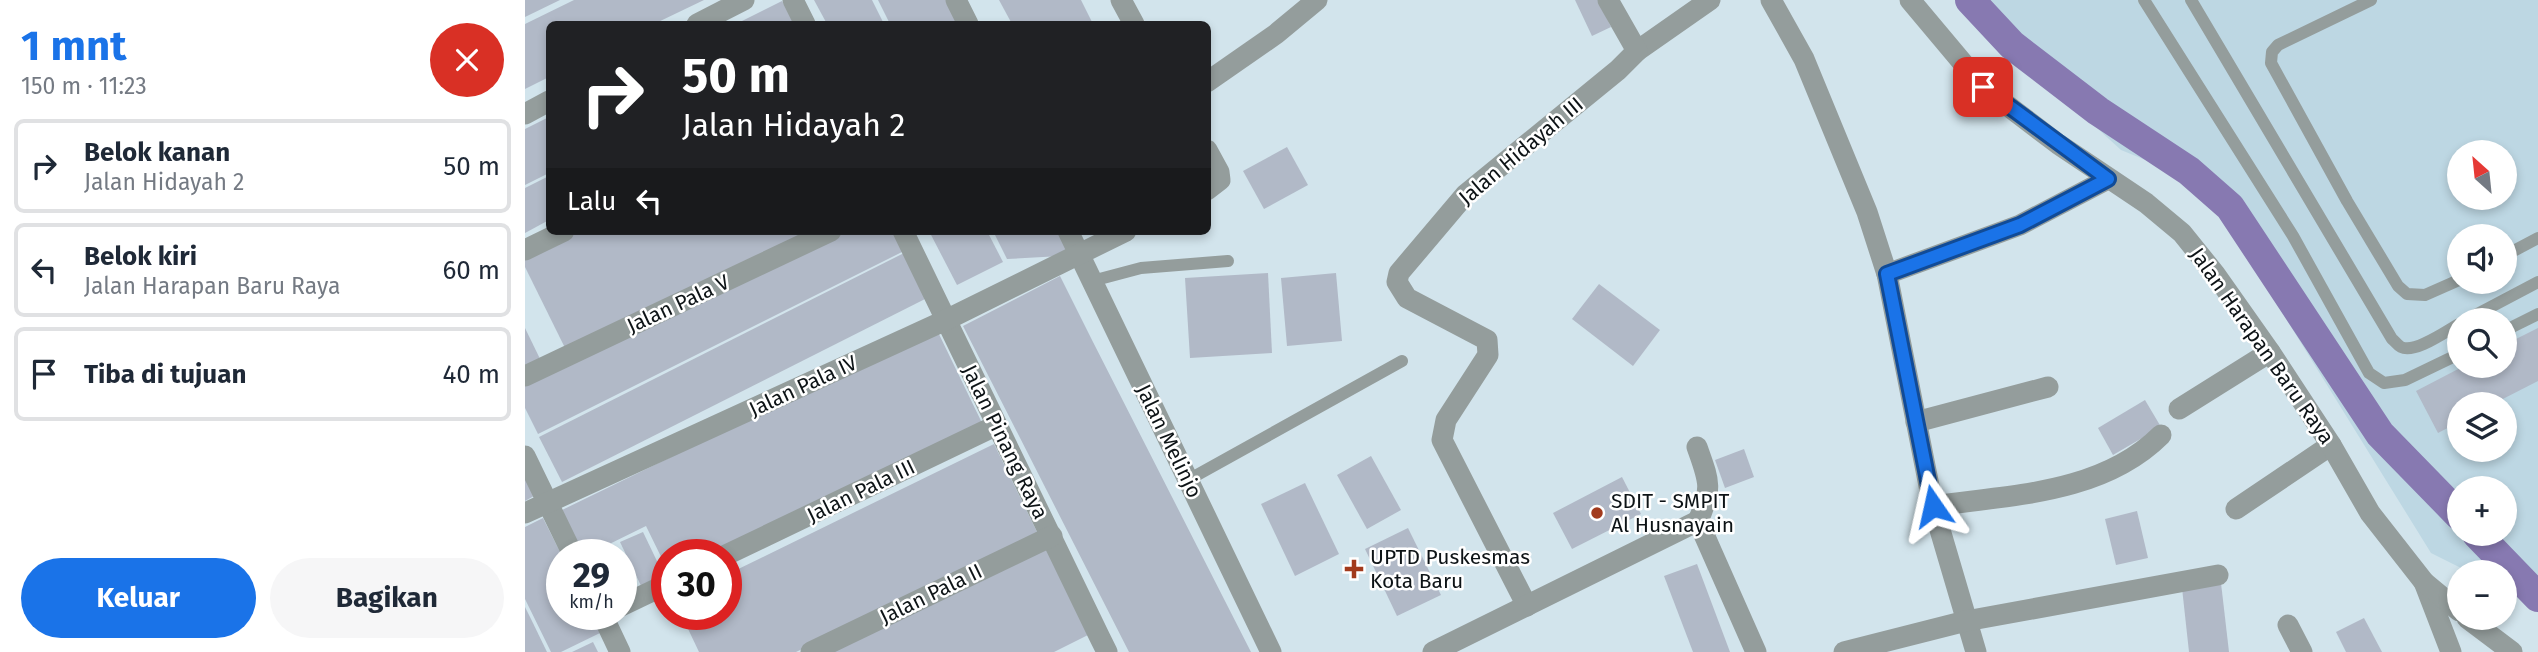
<!DOCTYPE html>
<html lang="id">
<meta charset="utf-8">
<style>
body{margin:0;font-family:"Fira Sans",sans-serif;background:#f6f6f7;color:#1f2937;height:100vh;display:flex;flex-direction:column;font-size:26px;white-space:nowrap}
*{box-sizing:border-box;margin:0}
p{font-size:23px;color:#747a83}
.icon{flex:none;width:38px;height:38px;fill:none;stroke:currentColor;stroke-width:2;stroke-linecap:round;stroke-linejoin:round}
.map{position:relative;flex:1;overflow:hidden}
.side{display:flex;flex-direction:column;background:#fff;width:525px}
.side>*{flex:none}
.guide{position:absolute;left:21px;top:21px;width:665px;height:214px;border-radius:10px;box-shadow:0 4px 10px #0003;background:#202124;color:#fff;overflow:hidden}
.needle{width:46px;rotate:333deg}
.fabs{position:absolute;left:1922px;top:140px;display:grid;gap:14px}
.fabs a{display:grid;place-items:center;width:70px;height:70px;border-radius:50%;background:#fff;box-shadow:0 4px 10px #0003;font-size:35px}
.speed{position:absolute;left:21px;top:539px;display:flex;gap:14px;font-size:35px;font-weight:700;text-align:center}
.speed>*{display:grid;place-content:center;width:91px;height:91px;border-radius:50%;background:#fff;box-shadow:0 4px 10px #0003;line-height:1}
.speed small{font-size:18px;font-weight:400}
.speed .limit{border:10px solid #d22;background:#fff;color:#111}
.pin{position:absolute;display:grid;place-items:center;width:60px;height:60px;color:#fff;margin:-30px;border-radius:14px;box-shadow:0 4px 10px #0006}
.me{position:absolute;width:77px;margin:-38px;rotate:349deg;stroke-linejoin:round;filter:drop-shadow(0 0 5px #0008)}
.turn{display:flex;align-items:center;gap:24px;height:147px;padding:0 21px;font-size:32px}
.turn .icon{width:91px;height:91px;stroke-width:2.5}
.turn b{display:block;font-size:49px;line-height:60px}
.then{display:flex;align-items:center;height:66px;padding:0 21px;background:#0003;gap:14px;font-size:26px}
.round{display:grid;place-items:center;flex:none;width:74px;height:74px;border-radius:37px;background:#f6f6f7}
.overview{display:flex;align-items:center;justify-content:space-between;height:119px;padding:0 21px}
h1{font-size:42px;font-weight:700;line-height:52px;color:#1a73e8}
.cta{display:flex;gap:14px;margin-top:auto;padding:14px 21px}
.cta a{flex:1;height:80px;border-radius:42px;background:#1a73e8;color:#fff;font-size:28px;font-weight:700;line-height:80px;text-align:center}
.cta a+a{background:#f6f6f7;color:#1f2937}
ul{padding:0;list-style:none}
li{display:flex;align-items:center;gap:21px;height:94px;margin:0 14px 10px;padding:0 7px;border:4px solid #e0e1e3;border-radius:10px}
li div{flex:1}
li b{display:block;font-size:26px}
li em{font-style:normal}
main{display:flex;flex:1;min-height:0}
.map>svg:first-child{display:block}
.built{fill:#bdd7e3;fill-rule:evenodd}
.lines{fill:none;stroke-linecap:round;stroke-linejoin:round}
.canal{stroke:#8779b1;stroke-width:30}
.building{fill:#b1b9c7}
.service{stroke:#949d9c;stroke-width:12}
.minor{stroke:#949d9c;stroke-width:21}
.tertiary{stroke:#949d9c;stroke-width:21}
.route-casing{stroke:#114b97;stroke-width:18}
.route{stroke:#1a73e8;stroke-width:12}
.poi-dot{fill:#a23a1c;stroke:#fff;stroke-width:2.5}
.labels{text-anchor:middle;dominant-baseline:central;stroke-width:5;stroke-linejoin:round;paint-order:stroke}
.street-label{font-size:21px;fill:#0d1316;stroke:#fff}
.poi-label{font-size:21px;fill:#0d1316;stroke:#fff;text-anchor:start}
</style>
<main>
<section class="side">
<div class="overview"><div><h1>1 mnt</h1><p>150 m · 11:23</p></div><a class="round" style="background:#d93025;color:#fff"><svg class="icon" aria-label="close" viewBox="0 0 24 24"><path d="M6 6l12 12M18 6L6 18"/></svg></a></div>
<ul>
<li><svg class="icon" aria-label="right" viewBox="0 0 24 24"><path d="M7 20v-9h11M14 6l5 5-5 5"/></svg><div><b>Belok kanan</b><p>Jalan Hidayah 2</p></div><em>50 m</em></li>
<li><svg class="icon" aria-label="left" viewBox="0 0 24 24"><path d="M17 20v-9H6M10 6l-5 5 5 5"/></svg><div><b>Belok kiri</b><p>Jalan Harapan Baru Raya</p></div><em>60 m</em></li>
<li><svg class="icon" aria-label="arrive" viewBox="0 0 24 24"><path d="M6 21V4h12l-3 4 3 4H6"/></svg><div><b>Tiba di tujuan</b></div><em>40 m</em></li>
</ul>
<div class="cta"><a>Keluar</a><a>Bagikan</a></div>
</section>
<div class="map">
<svg width="2013" height="652" viewBox="0 0 2013 652">
<rect width="100%" height="100%" fill="#d2e4ec"/>
<path class="built" d="M1439,0H2013V608L1979,590V572H1944L1906,553L1677,183L1596,150L1467,32ZM1934,152H1979V198H1934ZM1934,236H1979V282H1934ZM1934,320H1979V366H1934ZM1934,404H1979V450H1934ZM1934,488H1979V534H1934Z"/>
<g class="lines">
<g class="canal">
<polyline points="1445,0 1487,45 1573,111 1664,171 1705,207 1855,434 1934,515"/>
<polyline points="1952,534 2013,597"/>
</g>
</g>
<g class="building">
<polygon points="0,0 35,0 0,17"/>
<polygon points="49,0 179,0 129,24 24,24 24,77 0,89 0,24"/>
<polygon points="289,0 347,0 359,24 302,24"/>
<polygon points="353,0 423,0 435,24 365,24"/>
<polygon points="474,0 556,0 568,24 487,24"/>
<polygon points="1050,0 1073,0 1086,27 1067,36"/>
<polygon points="257,1 269,24 211,24"/>
<polygon points="24,117 24,173 0,185 0,129"/>
<polygon points="762,147 783,185 739,209 718,171"/>
<polygon points="24,176 24,220 0,233 0,188"/>
<polygon points="57,231 289,231 42,352 0,267 0,259"/>
<polygon points="309,231 371,231 381,250 13,434 0,408 0,386"/>
<polygon points="404,231 462,231 478,262 432,285"/>
<polygon points="468,231 538,231 554,255 482,259"/>
<polygon points="383,251 406,296 37,482 14,437"/>
<polygon points="743,273 747,353 665,358 660,278"/>
<polygon points="811,273 817,341 762,346 756,278"/>
<polygon points="535,276 568,342 726,652 604,652 438,326"/>
<polygon points="1074,284 1135,330 1108,366 1047,319"/>
<polygon points="0,328 18,365 0,374"/>
<polygon points="411,328 458,425 192,555 142,555 142,569 121,526 62,555 56,555 35,511"/>
<polygon points="2013,328 2013,381 1968,404 1934,404 1934,422 1913,433 1891,391 1939,366 1979,366 1979,345"/>
<polygon points="1620,400 1636,427 1588,455 1573,428"/>
<polygon points="469,444 513,534 271,652 174,652 156,614 201,614 201,575"/>
<polygon points="1219,449 1229,477 1200,488 1190,460"/>
<polygon points="846,456 876,510 842,529 812,475"/>
<polygon points="1097,477 1116,514 1047,549 1028,513"/>
<polygon points="0,478 9,496 0,501"/>
<polygon points="780,483 814,554 770,576 736,504"/>
<polygon points="1612,511 1623,558 1591,565 1580,519"/>
<polygon points="18,518 37,556 37,614 66,614 75,633 36,652 26,652 0,599 0,527"/>
<polygon points="883,528 916,595 872,616 840,549"/>
<polygon points="118,532 142,582 119,592 95,542"/>
<polygon points="521,546 565,634 529,652 305,652"/>
<polygon points="1172,564 1205,652 1168,652 1139,576"/>
<polygon points="96,572 106,593 96,598"/>
<polygon points="1696,583 1704,652 1664,652 1657,588"/>
<polygon points="0,607 6,619 22,652 0,652"/>
<polygon points="1839,618 1857,652 1821,652 1811,632"/>
<polygon points="68,642 73,652 47,652"/>
</g>
<g class="lines">
<g class="service">
<polyline points="1619,0 1768,236 1844,373 1859,383 1880,380 1934,354"/>
<path d="M1666,0L1867,339C1870,341 1872,345 1876,347C1890,354 1921,331 1934,324"/>
<polyline points="1846,0 1753,45 1747,52 1746,63 1822,201 1873,286 1882,294 1900,295 1934,280"/>
<polyline points="1979,256 2013,238"/>
<polyline points="567,281 616,268 703,261"/>
<polyline points="1941,320 2013,282"/>
<polyline points="1979,331 2013,314"/>
<polyline points="663,480 877,361"/>
</g>
<g class="minor">
<polyline points="268,0 280,24"/>
<polyline points="431,0 443,24"/>
<polyline points="596,0 609,24"/>
<polyline points="1246,0 1279,59 1342,212 1362,274 1408,506 1451,652"/>
<polyline points="172,24 219,0"/>
<polyline points="1112,51 1185,0"/>
<polyline points="682,82 751,34 792,0"/>
<polyline points="0,114 24,101"/>
<polyline points="682,150 694,172 695,180 682,190"/>
<path d="M378,231C446,371 513,512 582,652"/>
<polyline points="543,231 746,652"/>
<polyline points="0,250 39,231"/>
<polyline points="1362,274 1495,225 1583,179"/>
<polyline points="0,376 306,231"/>
<polyline points="1654,409 1745,352"/>
<polyline points="1391,422 1523,387"/>
<path d="M1172,447C1184,481 1188,487 1173,521L1231,652"/>
<polyline points="0,456 48,555"/>
<path d="M1408,506C1485,495 1577,494 1636,435"/>
<polyline points="1711,509 1806,445"/>
<polyline points="0,513 421,320 601,231"/>
<polyline points="201,555 470,426"/>
<polyline points="1899,582 1926,652"/>
<polyline points="96,606 142,584"/>
<polyline points="1002,606 917,440 921,420 963,355 962,340 882,298 872,282 874,273 940,195 1093,70 1112,51 1083,0"/>
<polyline points="77,614 95,652"/>
<polyline points="1763,625 1777,652"/>
<polyline points="286,652 527,536"/>
<polyline points="908,652 1173,521"/>
<polyline points="1319,652 1441,621 1693,575"/>
</g>
<g class="tertiary">
<polyline points="1385,0 1458,87 1533,144 1621,203 1657,233 1690,274 1745,352 1806,445 1845,513 1899,582 1934,611"/>
<polyline points="1942,618 1987,652"/>
</g>
</g>
<g class="lines">
<defs>
<polyline id="route" points="1408,506 1362,274 1495,225 1583,179 1458,87"/>
</defs>
<use href="#route" class="route-casing"/>
<use href="#route" class="route"/>
</g>
<g class="poi-dot">
<circle cx="1072" cy="513" r="7"/>
<path d="M825.5 558.5h7v7h7v7h-7v7h-7v-7h-7v-7h7z"/>
</g>
<g class="labels">
<g class="street-label">
<text transform="translate(996 151) rotate(-40)">Jalan Hidayah III</text>
<text transform="translate(153 304) rotate(-25)">Jalan Pala V</text>
<text transform="translate(1737 346) rotate(55)">Jalan Harapan Baru Raya</text>
<text transform="translate(278 386) rotate(-25)">Jalan Pala IV</text>
<text transform="translate(644 441) rotate(64)">Jalan Melinjo</text>
<text transform="translate(480 442) rotate(64)">Jalan Pinang Raya</text>
<text transform="translate(336 491) rotate(-26)">Jalan Pala III</text>
<text transform="translate(406 594) rotate(-26)">Jalan Pala II</text>
</g>
<g class="poi-label">
<text x="1086" y="501">SDIT - SMPIT<tspan x="1086" dy="24">Al Husnayain</tspan></text>
<text x="845" y="557">UPTD Puskesmas<tspan x="845" dy="24">Kota Baru</tspan></text>
</g>
</g>
</svg>
<div class="fabs">
<a><svg class="needle" viewBox="-14 -14 28 28"><path d="M0-13l5 13h-10z" fill="#e53935"/><path d="M0 13l5-13h-10z" fill="#747a83"/></svg></a>
<a><svg class="icon" aria-label="sound" viewBox="0 0 24 24"><path d="M4 9h4l5-4v14l-5-4H4zM17 9q2 3 0 6"/></svg></a>
<a><svg class="icon" aria-label="search" viewBox="0 0 24 24"><circle cx="10" cy="10" r="6"/><path d="M15 15l6 6"/></svg></a>
<a><svg class="icon" aria-label="layers" viewBox="0 0 24 24"><path d="M12 4l9 5-9 5-9-5zM3 14l9 5 9-5"/></svg></a>
<a>+</a>
<a>−</a>
</div>
<div class="speed"><div>29<small>km/h</small></div><div class="limit">30</div></div>
<div class="pin" style="left:1458px;top:87px;background:#d93025"><svg class="icon" aria-label="arrive" viewBox="0 0 24 24"><path d="M6 21V4h12l-3 4 3 4H6"/></svg></div>
<svg class="me" style="left:1408px;top:506px" viewBox="-20 -20 40 40"><path d="M0-17L14 15 0 8-14 15z" fill="#1a73e8" stroke="#fff" stroke-width="4"/></svg>
<div class="guide">
<div class="turn"><svg class="icon" aria-label="right" viewBox="0 0 24 24"><path d="M7 20v-9h11M14 6l5 5-5 5"/></svg><div><b>50 m</b>Jalan Hidayah 2</div></div>
<div class="then">Lalu<svg class="icon" aria-label="left" viewBox="0 0 24 24"><path d="M17 20v-9H6M10 6l-5 5 5 5"/></svg></div>
</div>
</div>
</main>
